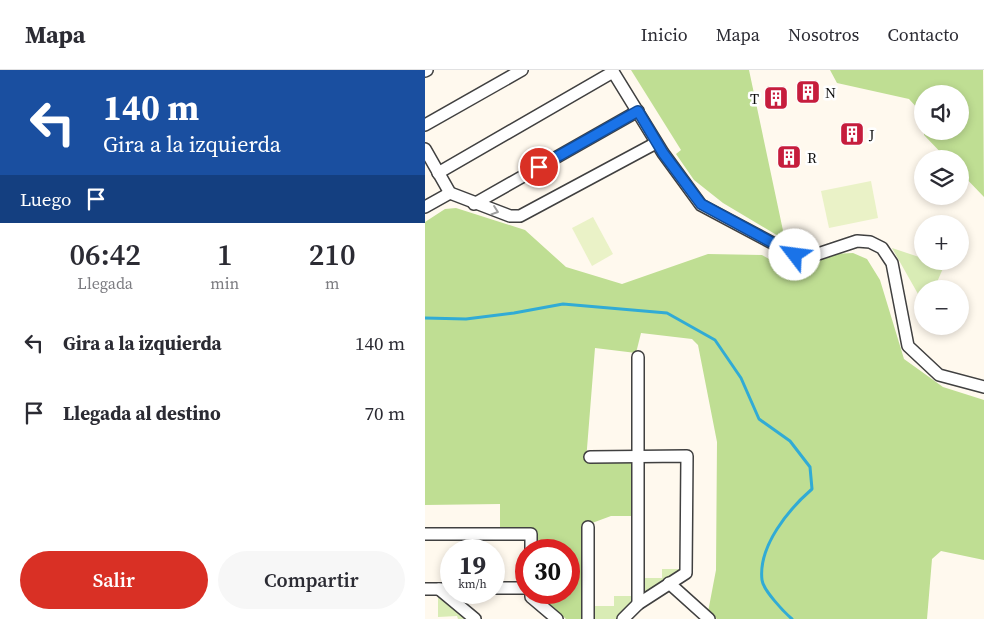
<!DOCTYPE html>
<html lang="es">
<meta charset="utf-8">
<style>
body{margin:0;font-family:"Source Serif 4",serif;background:#f7f7f7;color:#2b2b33;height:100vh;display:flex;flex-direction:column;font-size:19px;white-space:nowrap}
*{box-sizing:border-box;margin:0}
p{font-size:16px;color:#7c7c81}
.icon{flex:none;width:28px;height:28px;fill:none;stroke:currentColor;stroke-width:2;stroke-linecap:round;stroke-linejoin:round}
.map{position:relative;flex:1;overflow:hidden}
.side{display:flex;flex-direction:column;background:#fff;width:425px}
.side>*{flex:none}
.hud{background:#1a4fa0;color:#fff;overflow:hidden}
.fabs{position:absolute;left:489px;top:15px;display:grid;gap:10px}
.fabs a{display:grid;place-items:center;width:55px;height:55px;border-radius:50%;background:#fff;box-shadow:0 2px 8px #0003;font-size:25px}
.speed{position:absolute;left:15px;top:469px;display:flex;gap:10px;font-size:25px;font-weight:700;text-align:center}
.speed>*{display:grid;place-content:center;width:65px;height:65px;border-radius:50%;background:#fff;box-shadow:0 2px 8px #0003;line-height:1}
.speed small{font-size:12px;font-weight:400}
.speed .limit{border:8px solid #d22;background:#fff;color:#111}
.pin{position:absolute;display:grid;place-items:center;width:42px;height:42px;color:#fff;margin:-21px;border:2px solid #fff;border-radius:50%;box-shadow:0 1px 5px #0007}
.me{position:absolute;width:55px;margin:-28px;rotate:300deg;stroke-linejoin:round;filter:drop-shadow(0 0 4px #0008)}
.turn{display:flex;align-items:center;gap:18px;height:105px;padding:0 20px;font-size:22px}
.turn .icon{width:65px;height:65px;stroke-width:2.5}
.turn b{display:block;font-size:35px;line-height:42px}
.then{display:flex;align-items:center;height:48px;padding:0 20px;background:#0003;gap:10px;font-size:19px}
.eta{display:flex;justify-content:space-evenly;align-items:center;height:85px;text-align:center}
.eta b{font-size:30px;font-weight:600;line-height:35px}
.cta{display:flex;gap:10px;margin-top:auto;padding:10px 20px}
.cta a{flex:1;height:58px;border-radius:30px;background:#d93025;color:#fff;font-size:20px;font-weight:600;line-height:58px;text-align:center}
.cta a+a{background:#f7f7f7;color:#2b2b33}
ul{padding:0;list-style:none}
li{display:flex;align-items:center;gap:15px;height:70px;padding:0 20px}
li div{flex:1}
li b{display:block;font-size:19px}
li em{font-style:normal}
header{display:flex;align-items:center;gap:30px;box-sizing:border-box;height:70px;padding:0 25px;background:#fff;border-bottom:1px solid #e1e1e2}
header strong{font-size:24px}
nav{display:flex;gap:28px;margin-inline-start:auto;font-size:18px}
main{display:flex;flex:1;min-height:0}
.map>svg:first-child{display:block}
.green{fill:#d9ecb5}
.forest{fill:#bfde93}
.pitch{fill:#eaf2c7}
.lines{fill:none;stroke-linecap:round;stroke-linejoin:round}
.stream{stroke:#31abd5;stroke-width:3}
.street-casing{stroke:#404040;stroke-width:14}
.street{stroke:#fff;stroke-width:11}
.oneway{stroke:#9e9e9e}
.route-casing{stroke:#114b97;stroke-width:12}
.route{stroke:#1a73e8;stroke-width:9}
.labels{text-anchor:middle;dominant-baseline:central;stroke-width:5;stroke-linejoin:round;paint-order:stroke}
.poi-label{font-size:15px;fill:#0d0d0d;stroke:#fff;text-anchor:start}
</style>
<header>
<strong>Mapa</strong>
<nav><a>Inicio</a><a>Mapa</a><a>Nosotros</a><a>Contacto</a></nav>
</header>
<main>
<section class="side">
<div class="hud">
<div class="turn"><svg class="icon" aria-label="left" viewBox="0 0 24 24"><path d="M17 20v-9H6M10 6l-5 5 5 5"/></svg><div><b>140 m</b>Gira a la izquierda</div></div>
<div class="then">Luego<svg class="icon" aria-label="arrive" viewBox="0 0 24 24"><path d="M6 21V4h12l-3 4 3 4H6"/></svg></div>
</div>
<div class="eta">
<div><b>06:42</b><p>Llegada</p></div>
<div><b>1</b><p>min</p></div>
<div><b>210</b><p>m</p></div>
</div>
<ul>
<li><svg class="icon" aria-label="left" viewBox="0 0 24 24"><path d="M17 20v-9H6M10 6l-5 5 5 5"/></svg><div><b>Gira a la izquierda</b></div><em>140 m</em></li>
<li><svg class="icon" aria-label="arrive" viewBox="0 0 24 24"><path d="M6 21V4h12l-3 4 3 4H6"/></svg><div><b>Llegada al destino</b></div><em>70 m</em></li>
</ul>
<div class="cta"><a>Salir</a><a>Compartir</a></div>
</section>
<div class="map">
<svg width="559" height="549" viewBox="0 0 559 549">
<rect width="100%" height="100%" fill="#fff9ee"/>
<g class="green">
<polygon points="467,178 497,188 498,191 507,191 519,196 509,219 498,219 497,231"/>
<polygon points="237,499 257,499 217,527 217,508 237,508"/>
<polygon points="189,526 209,526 209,533 193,549 168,549 169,536 189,536"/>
<polygon points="13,527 40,549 33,549 32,546 13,547"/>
</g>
<g class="forest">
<polygon points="206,0 324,0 360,170 298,133 269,110 251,84 256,80"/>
<polygon points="405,0 558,0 559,127 535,102 535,89 522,89 499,65 499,61 535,61 535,24 498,24 497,56 495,41 484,29 412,13"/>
<polygon points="31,138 100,160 141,197 197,214 283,184 337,185 365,201 408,184 428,183 442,189 455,210 479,289 518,317 559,330 559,490 516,481 507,489 502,549 292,549 283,542 291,500 292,372 273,275 267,269 216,263 211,283 170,278 161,391 208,390 209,446 186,446 159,456 160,549 141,549 111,523 144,522 144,480 109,480 108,458 75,460 75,434 0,435 0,152 20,139"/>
</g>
<g class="pitch">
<polygon points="446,111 453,148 404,158 396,121"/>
<polygon points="168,147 188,184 167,196 147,158"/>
</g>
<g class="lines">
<path class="stream" d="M0,248L41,249L89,243L138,234L242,243L290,270L316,308L334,349L365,371L385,397L387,419C364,439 333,476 337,510C338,520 359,542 367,549"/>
<defs>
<g id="street">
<polyline points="187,0 238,83 276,135 370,185 384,187 432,171 445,172 457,178 467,193 483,276 514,305 559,317"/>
<polyline points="0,1 2,0"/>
<polyline points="0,55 97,0"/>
<polyline points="0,79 25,123 85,146 95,146 231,73"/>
<polyline points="13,103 188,2"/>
<polyline points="49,134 213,41"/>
<polyline points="0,137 25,123"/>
<polyline points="213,287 213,534"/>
<polyline points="165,387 262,386 261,503 213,534 198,549"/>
<polyline points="0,464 106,464 106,480"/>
<polyline points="244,513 284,549"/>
<polyline points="69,518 101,518"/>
<polyline points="0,519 26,519"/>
<polyline points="14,519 50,549"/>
<polyline points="106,522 106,527 132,549"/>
<polyline points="163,549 163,457"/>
</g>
</defs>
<use href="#street" class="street-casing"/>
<use href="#street" class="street"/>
</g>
<defs><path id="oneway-chevron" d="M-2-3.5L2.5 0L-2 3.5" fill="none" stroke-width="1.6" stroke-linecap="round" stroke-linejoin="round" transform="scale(1.25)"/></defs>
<use class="oneway" href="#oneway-chevron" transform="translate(70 141) rotate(19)"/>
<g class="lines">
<defs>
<polyline id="route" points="114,97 213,41 238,83 276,134 370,185"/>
</defs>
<use href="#route" class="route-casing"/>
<use href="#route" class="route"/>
</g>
<defs>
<symbol id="building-square" viewBox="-11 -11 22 22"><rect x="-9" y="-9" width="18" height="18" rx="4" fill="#c61d3d" stroke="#fff"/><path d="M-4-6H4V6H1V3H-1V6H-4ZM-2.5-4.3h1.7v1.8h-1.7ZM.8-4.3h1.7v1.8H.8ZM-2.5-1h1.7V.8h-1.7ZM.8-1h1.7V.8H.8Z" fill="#fff"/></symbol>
</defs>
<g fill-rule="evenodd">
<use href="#building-square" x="369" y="8" width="28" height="28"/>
<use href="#building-square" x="337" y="14" width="28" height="28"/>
<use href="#building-square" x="413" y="50" width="28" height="28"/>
<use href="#building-square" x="350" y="73" width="28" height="28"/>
</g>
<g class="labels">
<g class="poi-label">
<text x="400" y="22">N</text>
<text x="334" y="28" text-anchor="end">T</text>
<text x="444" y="64">J</text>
<text x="382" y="87">R</text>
</g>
</g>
</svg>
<div class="fabs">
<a><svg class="icon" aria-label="sound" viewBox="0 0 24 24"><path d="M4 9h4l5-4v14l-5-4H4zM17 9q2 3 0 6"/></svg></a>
<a><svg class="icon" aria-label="layers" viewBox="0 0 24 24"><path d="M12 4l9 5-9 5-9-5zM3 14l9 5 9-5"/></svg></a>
<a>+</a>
<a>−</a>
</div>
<div class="speed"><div>19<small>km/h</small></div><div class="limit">30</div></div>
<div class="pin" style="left:114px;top:97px;background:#d93025"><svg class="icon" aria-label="arrive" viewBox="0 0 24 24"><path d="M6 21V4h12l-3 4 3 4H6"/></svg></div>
<svg class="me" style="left:370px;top:185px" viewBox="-20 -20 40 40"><circle r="19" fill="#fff"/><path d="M0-13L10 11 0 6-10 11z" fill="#1a73e8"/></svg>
</div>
</main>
